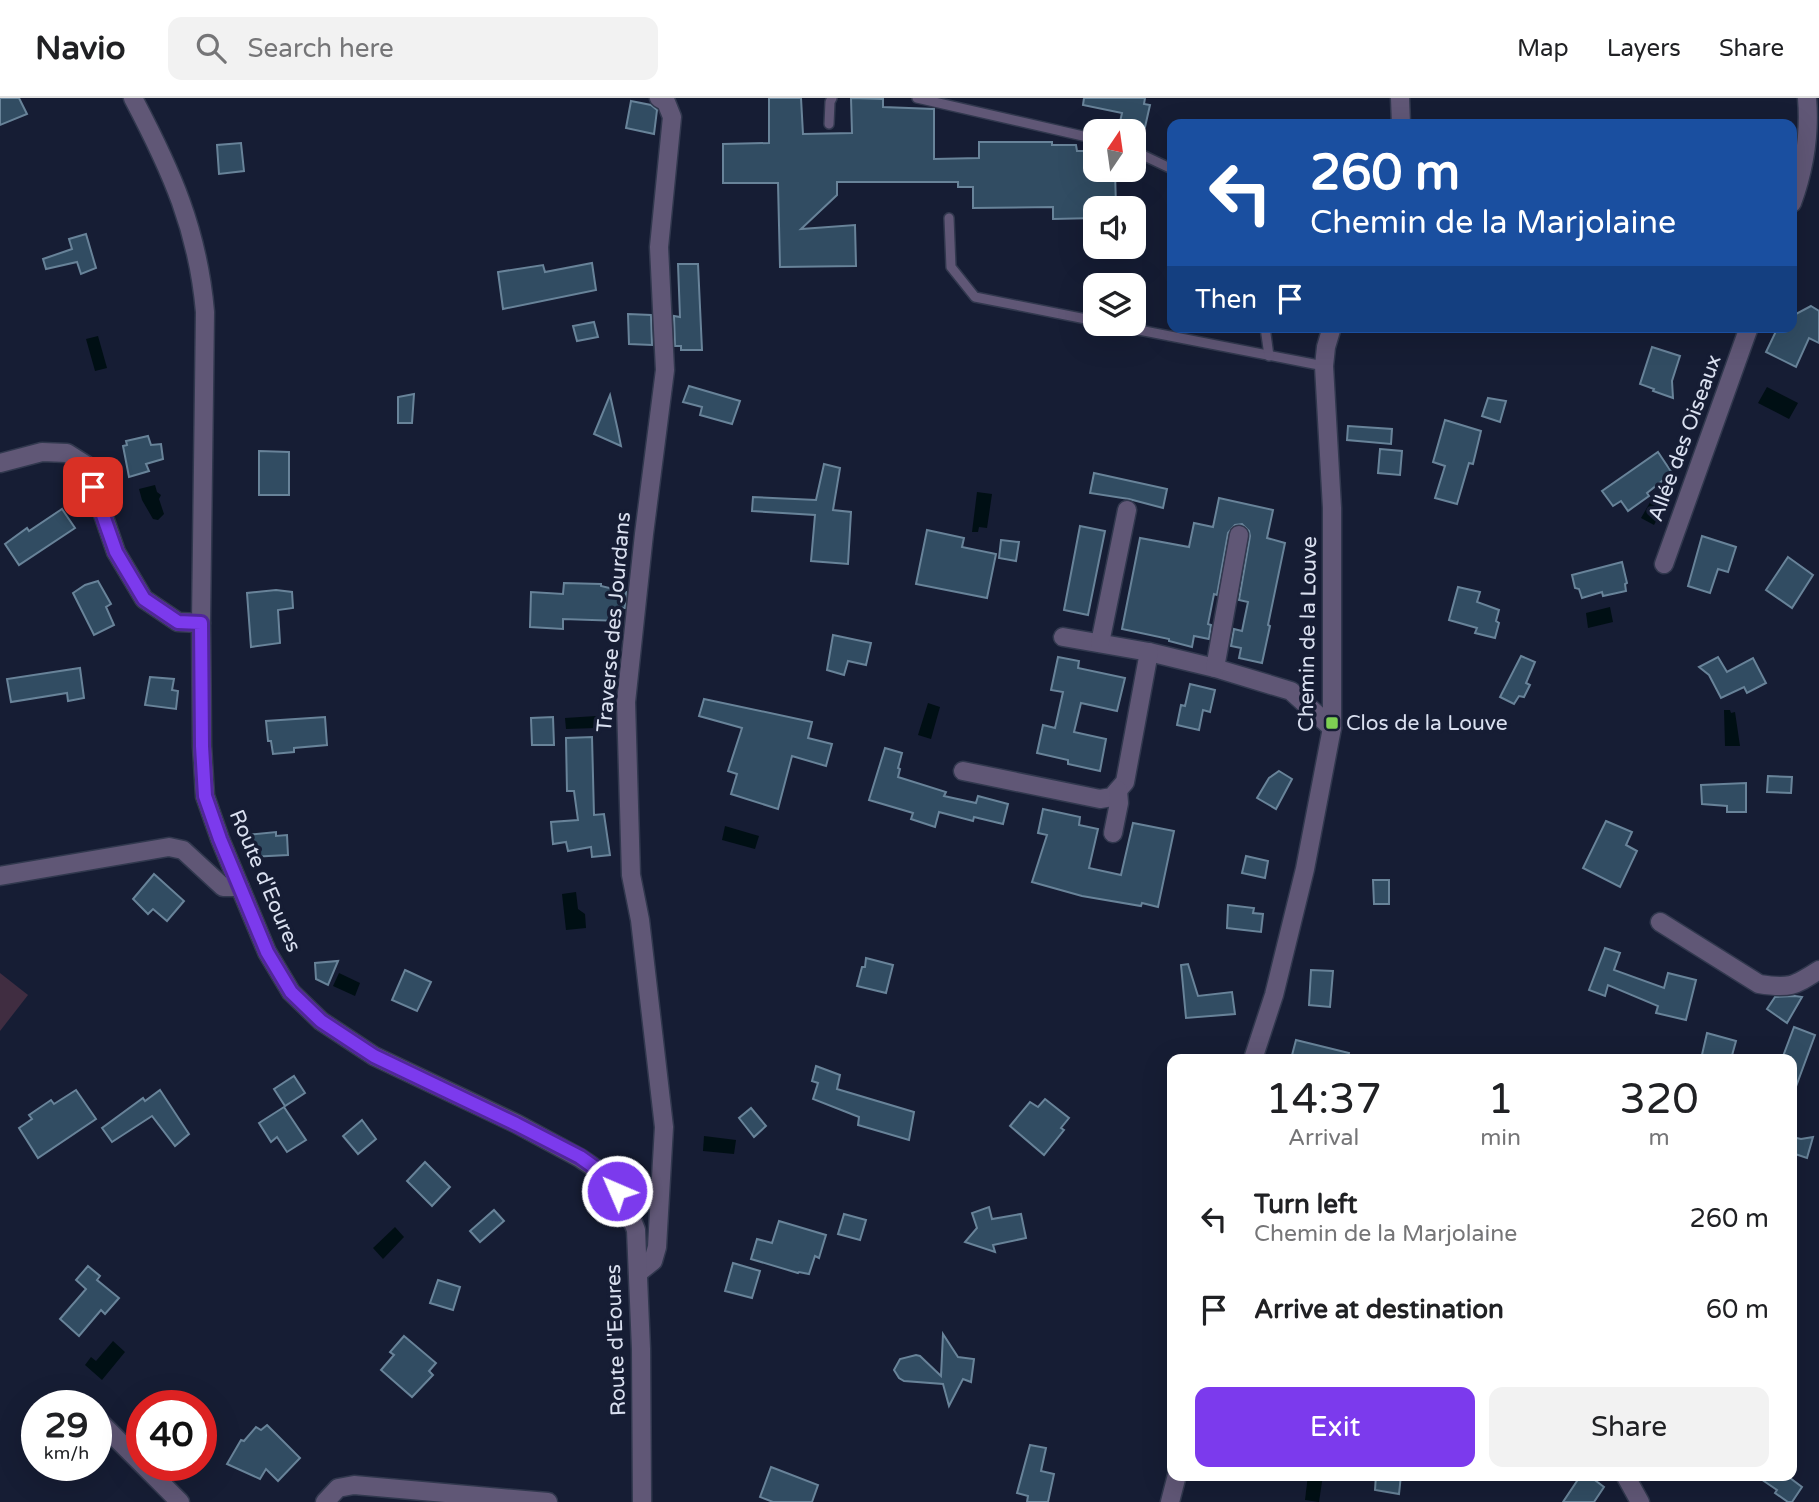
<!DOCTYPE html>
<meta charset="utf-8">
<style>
body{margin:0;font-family:"Varela Round",sans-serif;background:#f2f2f2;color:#202124;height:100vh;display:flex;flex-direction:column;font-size:26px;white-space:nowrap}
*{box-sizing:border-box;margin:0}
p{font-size:23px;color:#757577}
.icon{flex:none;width:38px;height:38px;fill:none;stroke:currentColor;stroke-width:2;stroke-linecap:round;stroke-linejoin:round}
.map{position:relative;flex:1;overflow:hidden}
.drawer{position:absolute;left:1167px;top:956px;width:630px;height:427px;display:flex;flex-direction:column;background:#fff;border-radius:14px;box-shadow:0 7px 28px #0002}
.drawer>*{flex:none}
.top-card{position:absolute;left:1167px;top:21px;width:630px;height:214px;border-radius:14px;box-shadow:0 7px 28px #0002;background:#1a4fa0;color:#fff;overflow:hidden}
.needle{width:46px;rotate:13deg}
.controls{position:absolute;left:1083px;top:21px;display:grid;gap:14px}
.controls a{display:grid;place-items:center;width:63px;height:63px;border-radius:14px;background:#fff;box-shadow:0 7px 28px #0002;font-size:35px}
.speed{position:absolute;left:21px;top:1292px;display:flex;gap:14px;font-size:35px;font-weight:700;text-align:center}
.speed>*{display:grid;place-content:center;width:91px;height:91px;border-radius:50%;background:#fff;box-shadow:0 7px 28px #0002;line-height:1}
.speed small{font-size:18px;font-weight:400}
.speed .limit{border:10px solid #d22;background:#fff;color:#111}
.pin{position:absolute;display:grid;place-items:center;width:60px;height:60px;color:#fff;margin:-30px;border-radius:14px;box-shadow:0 4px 10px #0006}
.me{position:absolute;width:77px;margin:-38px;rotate:315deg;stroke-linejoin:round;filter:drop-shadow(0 0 5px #0008)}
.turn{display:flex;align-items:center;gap:24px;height:147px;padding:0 28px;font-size:32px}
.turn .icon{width:91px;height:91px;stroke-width:2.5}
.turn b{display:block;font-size:49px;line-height:60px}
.then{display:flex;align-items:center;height:66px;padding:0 28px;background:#0003;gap:14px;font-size:26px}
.eta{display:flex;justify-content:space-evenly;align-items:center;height:119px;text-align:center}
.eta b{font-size:42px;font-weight:600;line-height:49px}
.cta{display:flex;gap:14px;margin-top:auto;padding:14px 28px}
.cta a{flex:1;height:80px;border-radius:14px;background:#7c3aed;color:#fff;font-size:28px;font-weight:600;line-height:80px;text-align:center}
.cta a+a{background:#f2f2f2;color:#202124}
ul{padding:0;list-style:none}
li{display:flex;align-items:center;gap:21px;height:91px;padding:0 28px}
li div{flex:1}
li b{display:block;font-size:26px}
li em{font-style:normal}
header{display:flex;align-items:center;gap:42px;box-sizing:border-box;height:98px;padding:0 35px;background:#fff;border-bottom:2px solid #e0e0e0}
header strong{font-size:33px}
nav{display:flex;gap:38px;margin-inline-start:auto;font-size:24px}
.search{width:490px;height:63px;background:#f2f2f2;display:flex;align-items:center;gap:18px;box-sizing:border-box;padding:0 24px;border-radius:14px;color:#757577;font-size:26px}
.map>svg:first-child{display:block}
.green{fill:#402d41}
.water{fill:#000f14}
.building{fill:#314c62;stroke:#688399;stroke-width:2}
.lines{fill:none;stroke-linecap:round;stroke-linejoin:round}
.service-casing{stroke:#31384e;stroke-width:12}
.minor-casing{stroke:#31384e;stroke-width:21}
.tertiary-casing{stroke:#31384e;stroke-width:21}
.service{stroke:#605776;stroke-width:9}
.minor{stroke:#605776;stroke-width:18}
.tertiary{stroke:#605776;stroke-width:18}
.route-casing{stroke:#51269a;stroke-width:18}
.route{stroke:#7c3aed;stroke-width:12}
.poi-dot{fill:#7ed053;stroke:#161d34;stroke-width:2.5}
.labels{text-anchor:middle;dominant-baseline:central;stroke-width:7;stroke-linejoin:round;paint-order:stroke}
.street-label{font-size:21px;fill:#dae0f0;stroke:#161d34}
.poi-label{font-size:21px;fill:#dae0f0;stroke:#161d34;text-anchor:start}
</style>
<header>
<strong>Navio</strong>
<div class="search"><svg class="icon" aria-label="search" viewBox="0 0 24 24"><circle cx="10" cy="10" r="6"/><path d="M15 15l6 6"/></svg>Search here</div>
<nav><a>Map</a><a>Layers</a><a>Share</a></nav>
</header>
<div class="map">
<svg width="1819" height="1404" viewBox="0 0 1819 1404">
<rect width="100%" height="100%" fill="#161d34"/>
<polygon class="green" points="0,875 28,897 0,933"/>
<g class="water">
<polygon points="98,238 107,270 95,273 86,241"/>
<polygon points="1767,289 1798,305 1789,321 1758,305"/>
<polygon points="155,387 157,394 161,397 159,401 164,416 158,422 153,421 142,402 139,391"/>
<polygon points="977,394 992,396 987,430 979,429 978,434 972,434"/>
<polygon points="1656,394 1661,398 1665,395 1670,398 1654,427 1641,420"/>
<polygon points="1610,509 1613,524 1588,530 1586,515"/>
<polygon points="928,605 940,609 931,641 918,637"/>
<polygon points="1724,612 1730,612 1731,615 1735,614 1740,648 1725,648"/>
<polygon points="596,618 596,630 566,631 565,620"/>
<polygon points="725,728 759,738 755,751 722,742"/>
<polygon points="576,794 578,811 585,816 586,830 566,832 562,796"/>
<polygon points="339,875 360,885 355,898 333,888"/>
<polygon points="704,1038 736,1042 734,1056 703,1053"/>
<polygon points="395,1129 404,1139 383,1161 373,1150"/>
<polygon points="113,1243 125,1254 102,1282 85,1267 91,1259 96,1263"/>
<polygon points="1308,1377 1323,1377 1319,1404 1305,1402"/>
</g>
<g class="building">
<polygon points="0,0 19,0 27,16 0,27"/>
<polygon points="769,0 801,0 803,36 852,35 851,0 883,1 883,9 934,11 934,61 979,60 979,44 1052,44 1052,47 1076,47 1077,53 1096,53 1096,72 1115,72 1116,110 1096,110 1096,120 1053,121 1053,109 973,110 973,89 958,89 958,84 837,84 837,97 801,131 855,127 856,168 780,169 778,85 723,85 723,46 769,45"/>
<polygon points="1084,0 1145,0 1144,6 1150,7 1145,29 1120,24 1122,15 1083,7"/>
<polygon points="631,3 651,7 657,12 654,36 626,30"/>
<polygon points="241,45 244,73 219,76 217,47"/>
<polygon points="86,136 96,170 81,176 77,164 46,171 43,161 72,151 69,141"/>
<polygon points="592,165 596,192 503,211 498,174 543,167 545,174"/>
<polygon points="678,166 698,166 702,252 681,252 681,248 675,248 674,218 680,219"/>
<polygon points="1811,208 1819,213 1819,245 1809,240 1796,269 1766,254 1778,229 1792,229 1792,218"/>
<polygon points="628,216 651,217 652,247 629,246"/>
<polygon points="594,224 598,239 577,243 573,228"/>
<polygon points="1652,249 1680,258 1672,283 1673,300 1653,293 1654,291 1640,286"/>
<polygon points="689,288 740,303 732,326 700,317 702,309 683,304"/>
<polygon points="414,296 412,325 398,325 398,299"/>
<polygon points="610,297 618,333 621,348 594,336"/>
<polygon points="1488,300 1506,303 1500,324 1482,318"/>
<polygon points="1445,322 1481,333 1473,366 1469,365 1457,406 1435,400 1445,368 1433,364"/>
<polygon points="1348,328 1392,331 1391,346 1347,342"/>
<polygon points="148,338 151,347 161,346 163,361 146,366 149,373 129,379 123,348 127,347 126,343"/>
<polygon points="1380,351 1402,353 1400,377 1378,375"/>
<polygon points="259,353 289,354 289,397 259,397"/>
<polygon points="1658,354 1672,375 1647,395 1649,398 1628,413 1621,403 1613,408 1602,393"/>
<polygon points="824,366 840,370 833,412 851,414 848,466 811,463 815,417 752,413 753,399 816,402"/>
<polygon points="1094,375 1167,391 1163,410 1129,401 1090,395"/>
<polygon points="1219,400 1273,412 1267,440 1285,445 1268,527 1270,528 1262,565 1239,560 1241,550 1231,548 1234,531 1242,533 1248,504 1239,502 1250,438 1249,433 1242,426 1235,427 1228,435 1217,497 1214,496 1208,526 1211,527 1209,541 1194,538 1192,549 1169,543 1169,541 1122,531 1140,440 1189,449 1194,425 1213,429"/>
<polygon points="62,411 75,430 19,467 5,446 27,430 29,433"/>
<polygon points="1080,428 1105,433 1088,517 1064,512"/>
<polygon points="927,432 964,440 962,449 996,456 987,500 916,486"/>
<polygon points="1702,438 1736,449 1728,474 1718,471 1710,495 1688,488"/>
<polygon points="1001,442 1019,444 1016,463 999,460"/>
<polygon points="1788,459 1813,477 1792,510 1766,492"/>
<polygon points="1622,464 1627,485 1625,486 1626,493 1603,498 1602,494 1582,500 1579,491 1575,490 1572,477"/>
<polygon points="98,483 111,506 106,509 114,527 94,537 73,495 85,487"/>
<polygon points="564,485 601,486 601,488 626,494 625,510 621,510 621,523 563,521 563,531 530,529 531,494 563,496"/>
<polygon points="1458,489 1480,494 1477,504 1499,512 1496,523 1499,525 1495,540 1475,535 1477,530 1449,522"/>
<polygon points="276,492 292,494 293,510 278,512 280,545 251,549 247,495"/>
<polygon points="833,537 871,545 866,567 848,563 844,577 827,572"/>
<polygon points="1521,558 1535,564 1526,585 1530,587 1524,599 1519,598 1514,606 1500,599"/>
<polygon points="1058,559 1079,563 1078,570 1125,580 1117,613 1081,605 1074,634 1106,641 1100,673 1068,666 1068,662 1037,655 1043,627 1055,630 1063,594 1051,592"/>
<polygon points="1718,559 1727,574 1753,560 1766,585 1747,595 1744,589 1721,600 1709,577 1699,569"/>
<polygon points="80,570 84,600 68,603 67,595 11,604 7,581"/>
<polygon points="150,579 174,581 172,592 178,593 176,611 145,607"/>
<polygon points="1190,586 1215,592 1210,614 1203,612 1199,632 1177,627 1181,607 1185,608"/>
<polygon points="704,601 812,624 808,640 832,646 826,668 792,658 778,711 731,696 737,676 728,673 742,630 699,618"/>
<polygon points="325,619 327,647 294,650 294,654 273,656 271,643 268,643 266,623"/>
<polygon points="553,619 554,647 532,647 531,620"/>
<polygon points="592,639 594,717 604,716 610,757 592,759 591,749 568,753 566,744 553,746 551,724 578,722 574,693 567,693 566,640"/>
<polygon points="885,650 902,655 898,670 900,671 898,679 946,694 944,698 976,705 978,698 1008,706 1003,726 974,719 973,723 939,714 935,729 911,721 913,715 869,702"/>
<polygon points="1279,673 1292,681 1276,711 1257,700 1269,680"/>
<polygon points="1768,678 1792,679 1791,695 1767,694"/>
<polygon points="1746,685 1746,714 1727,714 1727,708 1702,706 1701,687"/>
<polygon points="1043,711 1080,719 1079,727 1098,731 1089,770 1121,777 1133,725 1174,733 1158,809 1142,805 1141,808 1082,798 1032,784 1047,737 1038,735"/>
<polygon points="1606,723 1632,734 1626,747 1637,753 1620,789 1583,770"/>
<polygon points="276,734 276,738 287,737 288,757 247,759 246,737"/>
<polygon points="1246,758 1268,763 1265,780 1242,775"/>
<polygon points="154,776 184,803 167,823 153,811 148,816 133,801"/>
<polygon points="1373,782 1389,782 1389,806 1374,806"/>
<polygon points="1228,807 1254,810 1253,815 1263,816 1261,834 1227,830"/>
<polygon points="1605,850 1620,855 1614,872 1664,890 1668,875 1696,882 1686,922 1656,915 1658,908 1608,887 1605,898 1589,892"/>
<polygon points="866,860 893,867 886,895 857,888 862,869 865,869"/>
<polygon points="338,863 328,887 316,881 315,865"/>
<polygon points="1188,866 1198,898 1232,894 1235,916 1186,920 1181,867"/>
<polygon points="405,872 431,884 417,913 392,902"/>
<polygon points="1311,872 1333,873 1330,909 1309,907"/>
<polygon points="1795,898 1802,899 1787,925 1767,911 1775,899"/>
<polygon points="1794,929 1815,937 1794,994 1792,961 1782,961"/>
<polygon points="1707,935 1736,943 1731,961 1701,961"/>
<polygon points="1296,942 1349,955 1348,961 1291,961"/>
<polygon points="816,968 840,977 837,991 914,1014 909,1042 858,1027 859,1019 813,1001 818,985 812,983"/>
<polygon points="294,978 305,995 285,1008 274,991"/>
<polygon points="76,992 96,1021 38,1060 19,1030 32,1021 29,1017 51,1002 54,1006"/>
<polygon points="160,992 189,1036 175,1048 152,1018 112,1044 102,1030 143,1000 145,1003"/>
<polygon points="1045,1001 1069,1020 1061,1030 1064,1032 1044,1057 1010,1028 1030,1004 1038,1009"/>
<polygon points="284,1009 306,1042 287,1054 277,1039 271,1044 259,1025"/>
<polygon points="751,1010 766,1028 754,1039 739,1020"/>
<polygon points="362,1022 376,1041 358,1056 343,1038"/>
<polygon points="1792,1039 1801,1041 1813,1039 1807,1060 1792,1055"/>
<polygon points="425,1064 450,1089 432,1108 407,1083"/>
<polygon points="989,1109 992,1121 1021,1116 1026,1140 993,1147 995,1154 965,1144 977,1130 972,1115"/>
<polygon points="494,1112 504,1123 480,1144 470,1133"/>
<polygon points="844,1116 866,1122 860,1142 838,1136"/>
<polygon points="779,1123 826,1137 819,1160 815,1158 809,1176 799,1174 798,1175 751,1161 757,1141 772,1145"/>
<polygon points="733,1165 760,1173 752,1200 725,1193"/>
<polygon points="88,1168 100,1178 97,1182 119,1200 105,1216 101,1212 79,1238 60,1221 86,1191 76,1182"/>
<polygon points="438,1182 460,1189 453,1212 430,1205"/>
<polygon points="943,1236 958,1259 974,1261 971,1284 963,1281 949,1308 943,1286 904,1283 899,1280 894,1272 900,1261 916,1257 920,1258 941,1278"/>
<polygon points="404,1238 436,1265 429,1273 433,1277 412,1299 381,1272 394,1257 390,1254"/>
<polygon points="267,1327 300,1360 278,1383 266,1371 260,1381 227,1366 241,1342 244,1343 256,1329 261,1332"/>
<polygon points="1030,1347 1046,1350 1041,1373 1054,1376 1048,1404 1027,1404 1028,1398 1017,1395"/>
<polygon points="771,1369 818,1387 812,1404 773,1404 760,1399"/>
<polygon points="1376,1377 1401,1377 1399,1396 1375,1392"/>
<polygon points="1581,1377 1588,1377 1604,1389 1594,1404 1563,1404"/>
<polygon points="1755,1377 1786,1377 1802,1389 1792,1404 1788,1404 1775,1395 1777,1392"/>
</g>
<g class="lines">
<defs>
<g id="service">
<polyline points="917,0 1096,41"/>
<polyline points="829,26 830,4 832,0"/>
<polyline points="1134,53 1172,71"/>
<polyline points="949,120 951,169 975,199 1096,223"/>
<polyline points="1108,226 1324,268"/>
<polyline points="1265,229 1269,258"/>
</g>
<g id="minor">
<polyline points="1400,0 1401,26"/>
<path d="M1792,105C1804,72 1810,35 1807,0"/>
<polyline points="0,365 42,354 67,355 86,367 116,454 144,501 178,524 201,525"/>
<polyline points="1664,466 1749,229"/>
<polyline points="1063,539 1149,554 1215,570 1291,593 1332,630"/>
<polyline points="1100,545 1127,412"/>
<polyline points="1215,570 1239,437"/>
<polyline points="963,673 1100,701 1112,699 1125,684 1149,554"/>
<polyline points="1113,735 1119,705 1118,692"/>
<polyline points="0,778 169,749 183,752 223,789 240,789"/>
<path d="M1660,824L1759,886C1790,891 1794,888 1819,872"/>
<polyline points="1253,961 1274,897 1305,771 1332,630 1332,410 1324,268 1326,249 1332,229"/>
<polyline points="638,1175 653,1163 657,1149 664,1029 640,822 631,777 626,604 644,436 665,272 659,149 672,19 666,4 659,0"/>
<polyline points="96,1320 142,1366"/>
<polyline points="143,1367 180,1404"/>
<polyline points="1625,1377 1640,1404"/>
<polyline points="325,1404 338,1390 354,1387 548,1404"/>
<polyline points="1170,1404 1177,1377"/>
</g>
<path id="tertiary" d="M133,0C171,72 198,132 205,214L201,525L202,648L205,698L220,741L267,854L291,894L321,923L374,958L517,1026L580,1060L608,1079L628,1112L636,1132L641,1251L642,1404"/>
</defs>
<use href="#service" class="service-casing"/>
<use href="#minor" class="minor-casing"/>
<use href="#tertiary" class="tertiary-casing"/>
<use href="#service" class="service"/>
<use href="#minor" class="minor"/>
<use href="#tertiary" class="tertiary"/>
</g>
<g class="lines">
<defs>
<polyline id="route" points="93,389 116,454 144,501 178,524 201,525 202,648 205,698 220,741 267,854 291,894 321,923 374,958 516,1026 580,1059 608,1079 617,1093"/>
</defs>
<use href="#route" class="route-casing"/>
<use href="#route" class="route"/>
</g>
<rect class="poi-dot" x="1325" y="618" width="14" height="14" rx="3.5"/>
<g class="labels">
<g class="street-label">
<text transform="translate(1685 340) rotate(-70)">Allée des Oiseaux</text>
<text transform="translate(614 524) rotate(-85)">Traverse des Jourdans</text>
<text transform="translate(1308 536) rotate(-89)">Chemin de la Louve</text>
<text transform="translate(265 783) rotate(67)">Route d'Eoures</text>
<text transform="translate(616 1242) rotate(-92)">Route d'Eoures</text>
</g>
<g class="poi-label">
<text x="1346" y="625">Clos de la Louve</text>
</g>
</g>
</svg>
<div class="controls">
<a><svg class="needle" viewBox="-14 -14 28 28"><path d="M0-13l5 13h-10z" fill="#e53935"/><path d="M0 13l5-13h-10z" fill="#757577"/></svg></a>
<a><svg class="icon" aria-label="sound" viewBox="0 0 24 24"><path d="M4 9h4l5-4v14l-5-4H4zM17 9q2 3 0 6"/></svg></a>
<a><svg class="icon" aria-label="layers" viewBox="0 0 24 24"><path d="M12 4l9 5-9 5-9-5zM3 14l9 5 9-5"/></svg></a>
</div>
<div class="speed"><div>29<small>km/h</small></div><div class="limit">40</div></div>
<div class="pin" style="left:93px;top:389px;background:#d93025"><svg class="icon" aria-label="arrive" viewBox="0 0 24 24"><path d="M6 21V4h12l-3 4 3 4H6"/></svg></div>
<svg class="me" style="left:617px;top:1093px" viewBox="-20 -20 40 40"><circle r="17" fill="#7c3aed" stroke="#fff" stroke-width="3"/><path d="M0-11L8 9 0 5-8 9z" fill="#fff"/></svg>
<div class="top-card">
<div class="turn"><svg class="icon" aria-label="left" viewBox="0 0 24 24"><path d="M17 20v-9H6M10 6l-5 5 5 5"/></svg><div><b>260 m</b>Chemin de la Marjolaine</div></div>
<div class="then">Then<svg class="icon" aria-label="arrive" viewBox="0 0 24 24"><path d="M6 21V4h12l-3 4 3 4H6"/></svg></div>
</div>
<section class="drawer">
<div class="eta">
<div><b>14:37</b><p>Arrival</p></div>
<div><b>1</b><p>min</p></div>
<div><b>320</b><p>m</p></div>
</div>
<ul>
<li><svg class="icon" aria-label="left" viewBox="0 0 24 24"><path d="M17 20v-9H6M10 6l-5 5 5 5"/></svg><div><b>Turn left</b><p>Chemin de la Marjolaine</p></div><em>260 m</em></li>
<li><svg class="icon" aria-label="arrive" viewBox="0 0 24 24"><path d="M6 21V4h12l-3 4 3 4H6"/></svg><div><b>Arrive at destination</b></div><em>60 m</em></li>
</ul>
<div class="cta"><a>Exit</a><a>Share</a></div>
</section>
</div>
